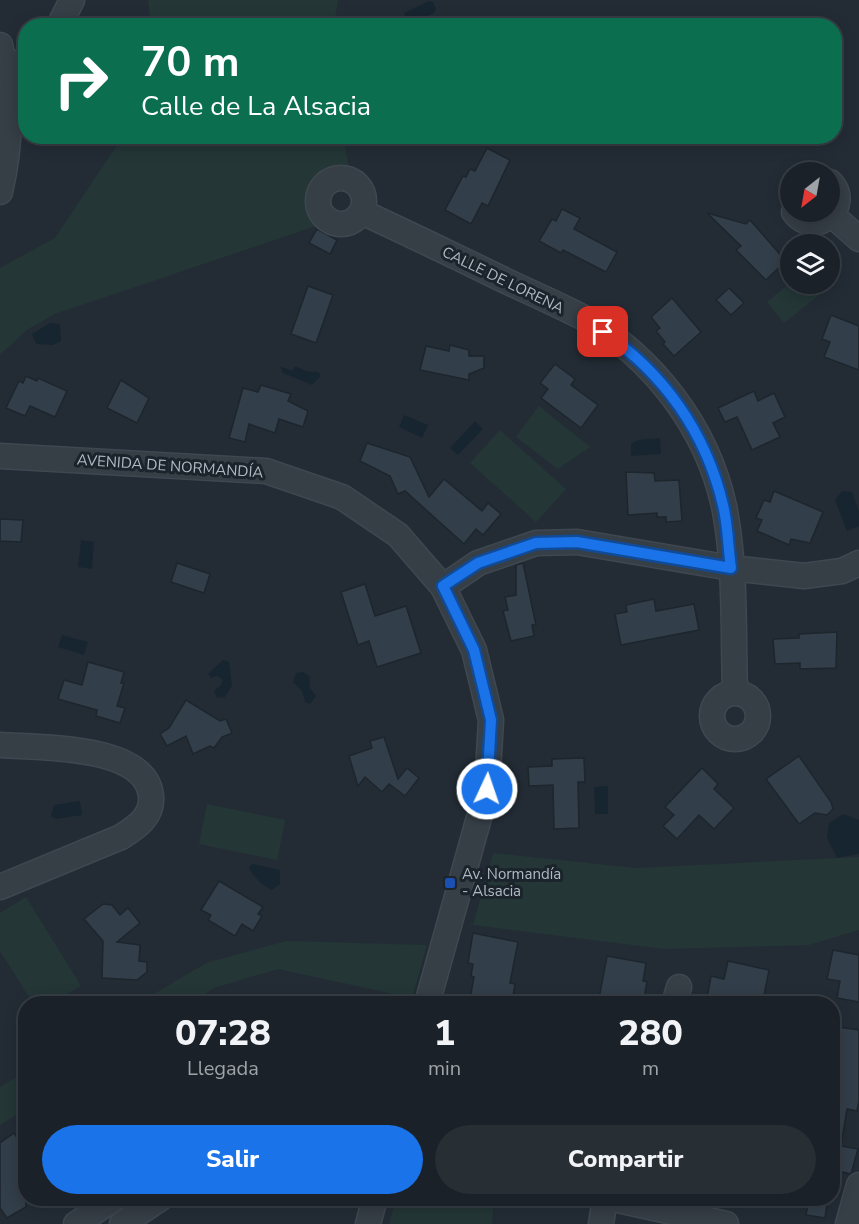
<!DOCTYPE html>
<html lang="es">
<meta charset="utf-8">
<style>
body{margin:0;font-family:"Nunito Sans",sans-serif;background:#272e34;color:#f1f3f6;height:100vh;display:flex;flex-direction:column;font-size:22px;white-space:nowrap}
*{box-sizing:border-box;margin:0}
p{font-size:20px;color:#9fa3a8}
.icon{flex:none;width:33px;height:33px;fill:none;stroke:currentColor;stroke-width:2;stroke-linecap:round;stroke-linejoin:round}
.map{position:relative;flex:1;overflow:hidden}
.panel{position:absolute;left:18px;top:996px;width:822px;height:210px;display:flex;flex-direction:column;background:#1a2128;border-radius:24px;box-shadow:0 3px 15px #0003,0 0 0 2px #383e45}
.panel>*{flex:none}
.top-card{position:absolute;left:18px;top:18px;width:824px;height:126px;border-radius:24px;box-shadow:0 3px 15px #0003,0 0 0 2px #383e45;background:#0b6e4f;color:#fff;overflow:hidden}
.needle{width:39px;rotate:211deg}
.fabs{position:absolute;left:780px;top:162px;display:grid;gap:12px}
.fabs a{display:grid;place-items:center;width:60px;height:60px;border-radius:50%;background:#1a2128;box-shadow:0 3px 15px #0003,0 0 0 2px #383e45;font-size:30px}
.pin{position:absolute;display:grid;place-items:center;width:51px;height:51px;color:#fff;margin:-26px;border-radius:12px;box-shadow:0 3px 9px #0006}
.me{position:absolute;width:66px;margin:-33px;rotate:3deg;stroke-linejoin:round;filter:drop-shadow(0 0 4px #0008)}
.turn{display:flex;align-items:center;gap:21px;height:126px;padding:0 24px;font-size:27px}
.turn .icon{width:78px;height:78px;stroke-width:2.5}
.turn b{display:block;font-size:42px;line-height:51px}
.eta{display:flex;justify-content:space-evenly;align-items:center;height:102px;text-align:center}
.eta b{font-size:36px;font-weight:800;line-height:42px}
.primary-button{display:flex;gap:12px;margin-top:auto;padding:12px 24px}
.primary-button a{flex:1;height:69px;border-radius:36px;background:#1a73e8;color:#fff;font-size:24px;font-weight:800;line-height:69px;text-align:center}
.primary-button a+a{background:#272e34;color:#f1f3f6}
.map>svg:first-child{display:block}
.green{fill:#243636}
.water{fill:#172531}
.building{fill:#323e49;stroke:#1d252d;stroke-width:1.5}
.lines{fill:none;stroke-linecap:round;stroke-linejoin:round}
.minor-casing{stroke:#3f4750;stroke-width:27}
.minor{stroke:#363e46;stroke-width:24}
.route-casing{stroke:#114b97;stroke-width:15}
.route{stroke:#1a73e8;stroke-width:10}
.transit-dot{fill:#1a4fb4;stroke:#1b232b;stroke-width:2}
.labels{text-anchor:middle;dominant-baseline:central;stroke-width:6;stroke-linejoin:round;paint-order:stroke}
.street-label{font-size:15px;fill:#b0b9c3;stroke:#1b232b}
.poi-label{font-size:15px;fill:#b0b9c3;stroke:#1b232b;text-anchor:start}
</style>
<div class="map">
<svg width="859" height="1224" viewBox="0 0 859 1224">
<rect width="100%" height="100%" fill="#232c35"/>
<g class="green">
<polygon points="148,0 338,0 334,25 151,26"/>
<path d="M123,136L343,137L349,168C312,165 294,196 316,226L55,314L28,329L0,355V268L55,238Z"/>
<polygon points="790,283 826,284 829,287 784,323 767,302"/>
<polygon points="539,406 590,447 558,469 516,437"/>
<polygon points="500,430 566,489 536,522 470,463"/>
<polygon points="207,804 285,820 277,860 199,844"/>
<polygon points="493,853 636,868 859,857 859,930 809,945 664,949 473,925"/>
<polygon points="26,897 81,986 52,1003 33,1003 0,951 0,913"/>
<polygon points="286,941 427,945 412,998 278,969 214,988 190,1003 139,1003 206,963"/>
<polygon points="25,1072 25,1109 0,1125 0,1087"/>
<polygon points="396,1199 494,1199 492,1224 389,1224"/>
</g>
<g class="water">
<polygon points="429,1 433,2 436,9 434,13 409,25 404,13"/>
<polygon points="50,323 60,324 61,341 53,345 36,344 32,334"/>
<polygon points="280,366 292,371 295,366 306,371 318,372 321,376 312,385 283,373"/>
<polygon points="404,415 428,425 422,438 399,427"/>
<polygon points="475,421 483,429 458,455 450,448"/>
<polygon points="660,438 661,454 631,456 631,444 638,440"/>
<polygon points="842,491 852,492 859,511 859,526 847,531 835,500"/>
<polygon points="81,540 94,542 92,569 78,567"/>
<polygon points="62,635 88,642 84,655 58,647"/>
<polygon points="223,660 229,662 232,686 225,697 217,698 214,691 221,685 223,680 218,676 211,678 208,674"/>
<polygon points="303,672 309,676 310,688 316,696 310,704 305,702 302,691 293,682 296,673"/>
<polygon points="608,786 608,814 595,814 594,787"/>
<polygon points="80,801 82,815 56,819 51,816 54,805"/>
<polygon points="843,814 859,820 859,854 837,858 827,838 829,823"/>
<path d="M253,864L280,870V884L272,890C265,888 250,874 249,867Z"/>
</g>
<g class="building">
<polygon points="487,148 510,160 488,206 482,203 471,224 445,210 463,176 466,177 470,169 475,171"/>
<polygon points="562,209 580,218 574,229 617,252 606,272 563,250 561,253 539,241 552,219 556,221"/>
<polygon points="707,213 746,224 750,220 786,261 766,280 736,250 741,246"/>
<polygon points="317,229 337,240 330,254 309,243"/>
<polygon points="308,286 333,295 316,343 291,334"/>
<polygon points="729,288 744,303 731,315 716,300"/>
<polygon points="672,298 701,332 674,356 663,344 665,342 656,331 660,328 651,317"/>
<polygon points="831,315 859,326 859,370 824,357 830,342 822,339"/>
<polygon points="450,345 469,350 469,356 484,356 484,368 469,374 469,380 420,370 426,346 449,351"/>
<polygon points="555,364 575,379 571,385 598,405 581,428 541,398 548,389 540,383"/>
<polygon points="26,376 37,381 38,378 67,391 55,417 30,406 25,416 6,408 19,381 23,383"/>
<polygon points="121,380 149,398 137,423 107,408"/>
<polygon points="261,385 291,394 288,401 308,411 303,427 279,419 275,433 249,424 245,442 229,438 243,388 258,392"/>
<polygon points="754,391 758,401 774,393 785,417 773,423 780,437 752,450 737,417 725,422 718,408"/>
<polygon points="367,443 410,457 429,497 444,479 482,511 488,503 501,514 483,535 476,529 464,544 405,491 398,494 390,476 360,461"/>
<polygon points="626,472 654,473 655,481 679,480 682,521 666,522 666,517 657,517 657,513 628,515"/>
<polygon points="774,491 823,512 810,543 791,539 789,545 757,531 762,520 756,518 764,500 770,502"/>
<polygon points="0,519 23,520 21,542 0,541"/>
<polygon points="177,563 210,574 204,593 171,582"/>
<polygon points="523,563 536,625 532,625 534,636 511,641 503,611 508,610 505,597 516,595 516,565"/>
<polygon points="365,584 375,616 406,606 421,653 377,667 369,641 358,645 341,592"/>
<polygon points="654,599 656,611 694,604 699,630 621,645 615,614 627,612 626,605"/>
<polygon points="837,632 836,668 800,669 800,663 775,664 773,639 799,638 799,634"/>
<polygon points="88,662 124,672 121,683 124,683 117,706 125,708 120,723 96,716 97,710 58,699 64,680 82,685"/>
<polygon points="186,700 220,721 226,719 232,733 222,737 214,748 210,746 193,754 186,736 167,746 160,734 169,728"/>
<polygon points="384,737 398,779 407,768 419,778 405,796 389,784 382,792 365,777 358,786 349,756 372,748 370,741"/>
<polygon points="799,756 831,802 833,809 827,815 815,813 799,824 766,779"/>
<polygon points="584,758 585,782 578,782 579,828 554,829 553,785 529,786 528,767 552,766 552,759"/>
<polygon points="702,768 718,784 714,789 734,808 714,829 699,815 677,839 663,826 674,815 665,807"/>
<polygon points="219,881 263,907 258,914 262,916 253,931 242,924 235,936 208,920 211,915 201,910"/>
<polygon points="103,904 112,905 120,915 128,908 140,923 117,942 140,945 139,961 147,962 147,972 137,980 102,978 103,941 84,919"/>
<polygon points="473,933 518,942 510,983 515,984 512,1002 469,1004 474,977 471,976 473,964 468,963"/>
<polygon points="833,950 859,955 859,1002 837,998 840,981 827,979"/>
<polygon points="607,956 646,963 643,981 647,982 643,1004 598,1004"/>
<polygon points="728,961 769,970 763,1001 760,1004 706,1004 711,976 724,979"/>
<polygon points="832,1026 859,1030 859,1100 857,1111 847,1109 841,1146 858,1149 851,1174 832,1170"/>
<polygon points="14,1133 26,1151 26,1207 7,1218 0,1208 0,1143"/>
<polygon points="809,1198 828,1198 825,1218 806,1215"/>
</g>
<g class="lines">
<defs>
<g id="minor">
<polyline points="59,26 72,0"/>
<path d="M0,45C13,91 11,145 0,192"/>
<polyline points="7,70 26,59"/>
<circle cx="341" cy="201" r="23"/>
<path d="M362,212C409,234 455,256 502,279C529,292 557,304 584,318C653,357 707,428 724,506C736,566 733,631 735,692"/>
<path d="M794,212C815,240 854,206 830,182"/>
<polyline points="832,215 859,239"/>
<polyline points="0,456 266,471 342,497 398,535 443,587 474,650 491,720 487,789 427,1004"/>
<polyline points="443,587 478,563 536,543 577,542 731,568 804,576 842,571 859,563"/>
<circle cx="735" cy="716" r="23"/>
<path d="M0,745C39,748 146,744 151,796C153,816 137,827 121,837L0,887"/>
<polyline points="674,1004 679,987"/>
<polyline points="609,1198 726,1224"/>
<polyline points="76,1224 115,1198"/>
<polyline points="122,1224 161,1198"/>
<polyline points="368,1224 375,1198"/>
<polyline points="601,1224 605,1198"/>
<polyline points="848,1224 859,1185"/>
</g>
</defs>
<use href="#minor" class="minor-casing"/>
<use href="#minor" class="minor"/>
</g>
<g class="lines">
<defs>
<path id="route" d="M487,789L491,720L474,650L443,586L478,563L536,543L577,542L731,568C728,548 728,525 723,505C706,433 664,373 603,332"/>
</defs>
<use href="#route" class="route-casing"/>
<use href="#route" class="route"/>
</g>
<rect class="transit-dot" x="444" y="877" width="12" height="12" rx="3"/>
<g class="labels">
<g class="street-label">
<text transform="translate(503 280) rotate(26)">CALLE DE LORENA</text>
<text transform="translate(170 466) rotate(4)">AVENIDA DE NORMANDÍA</text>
</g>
<g class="poi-label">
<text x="462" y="874">Av. Normandía<tspan x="462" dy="17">- Alsacia</tspan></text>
</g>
</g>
</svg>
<div class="fabs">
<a><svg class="needle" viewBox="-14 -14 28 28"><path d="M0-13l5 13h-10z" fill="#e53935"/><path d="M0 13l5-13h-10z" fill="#9fa3a8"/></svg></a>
<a><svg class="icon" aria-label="layers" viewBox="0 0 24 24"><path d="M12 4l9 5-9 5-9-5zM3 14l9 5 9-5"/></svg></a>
</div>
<div class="pin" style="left:603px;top:332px;background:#d93025"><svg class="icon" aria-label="arrive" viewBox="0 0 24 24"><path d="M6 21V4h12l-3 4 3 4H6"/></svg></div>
<svg class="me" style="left:487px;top:789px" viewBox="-20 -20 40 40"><circle r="17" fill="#1a73e8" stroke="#fff" stroke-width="3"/><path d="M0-11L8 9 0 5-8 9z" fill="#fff"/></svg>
<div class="top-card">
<div class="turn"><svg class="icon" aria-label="right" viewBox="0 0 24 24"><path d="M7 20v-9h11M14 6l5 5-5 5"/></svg><div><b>70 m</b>Calle de La Alsacia</div></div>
</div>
<section class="panel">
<div class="eta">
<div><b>07:28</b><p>Llegada</p></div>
<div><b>1</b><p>min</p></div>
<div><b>280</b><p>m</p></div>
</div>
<div class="primary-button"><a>Salir</a><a>Compartir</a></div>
</section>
</div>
